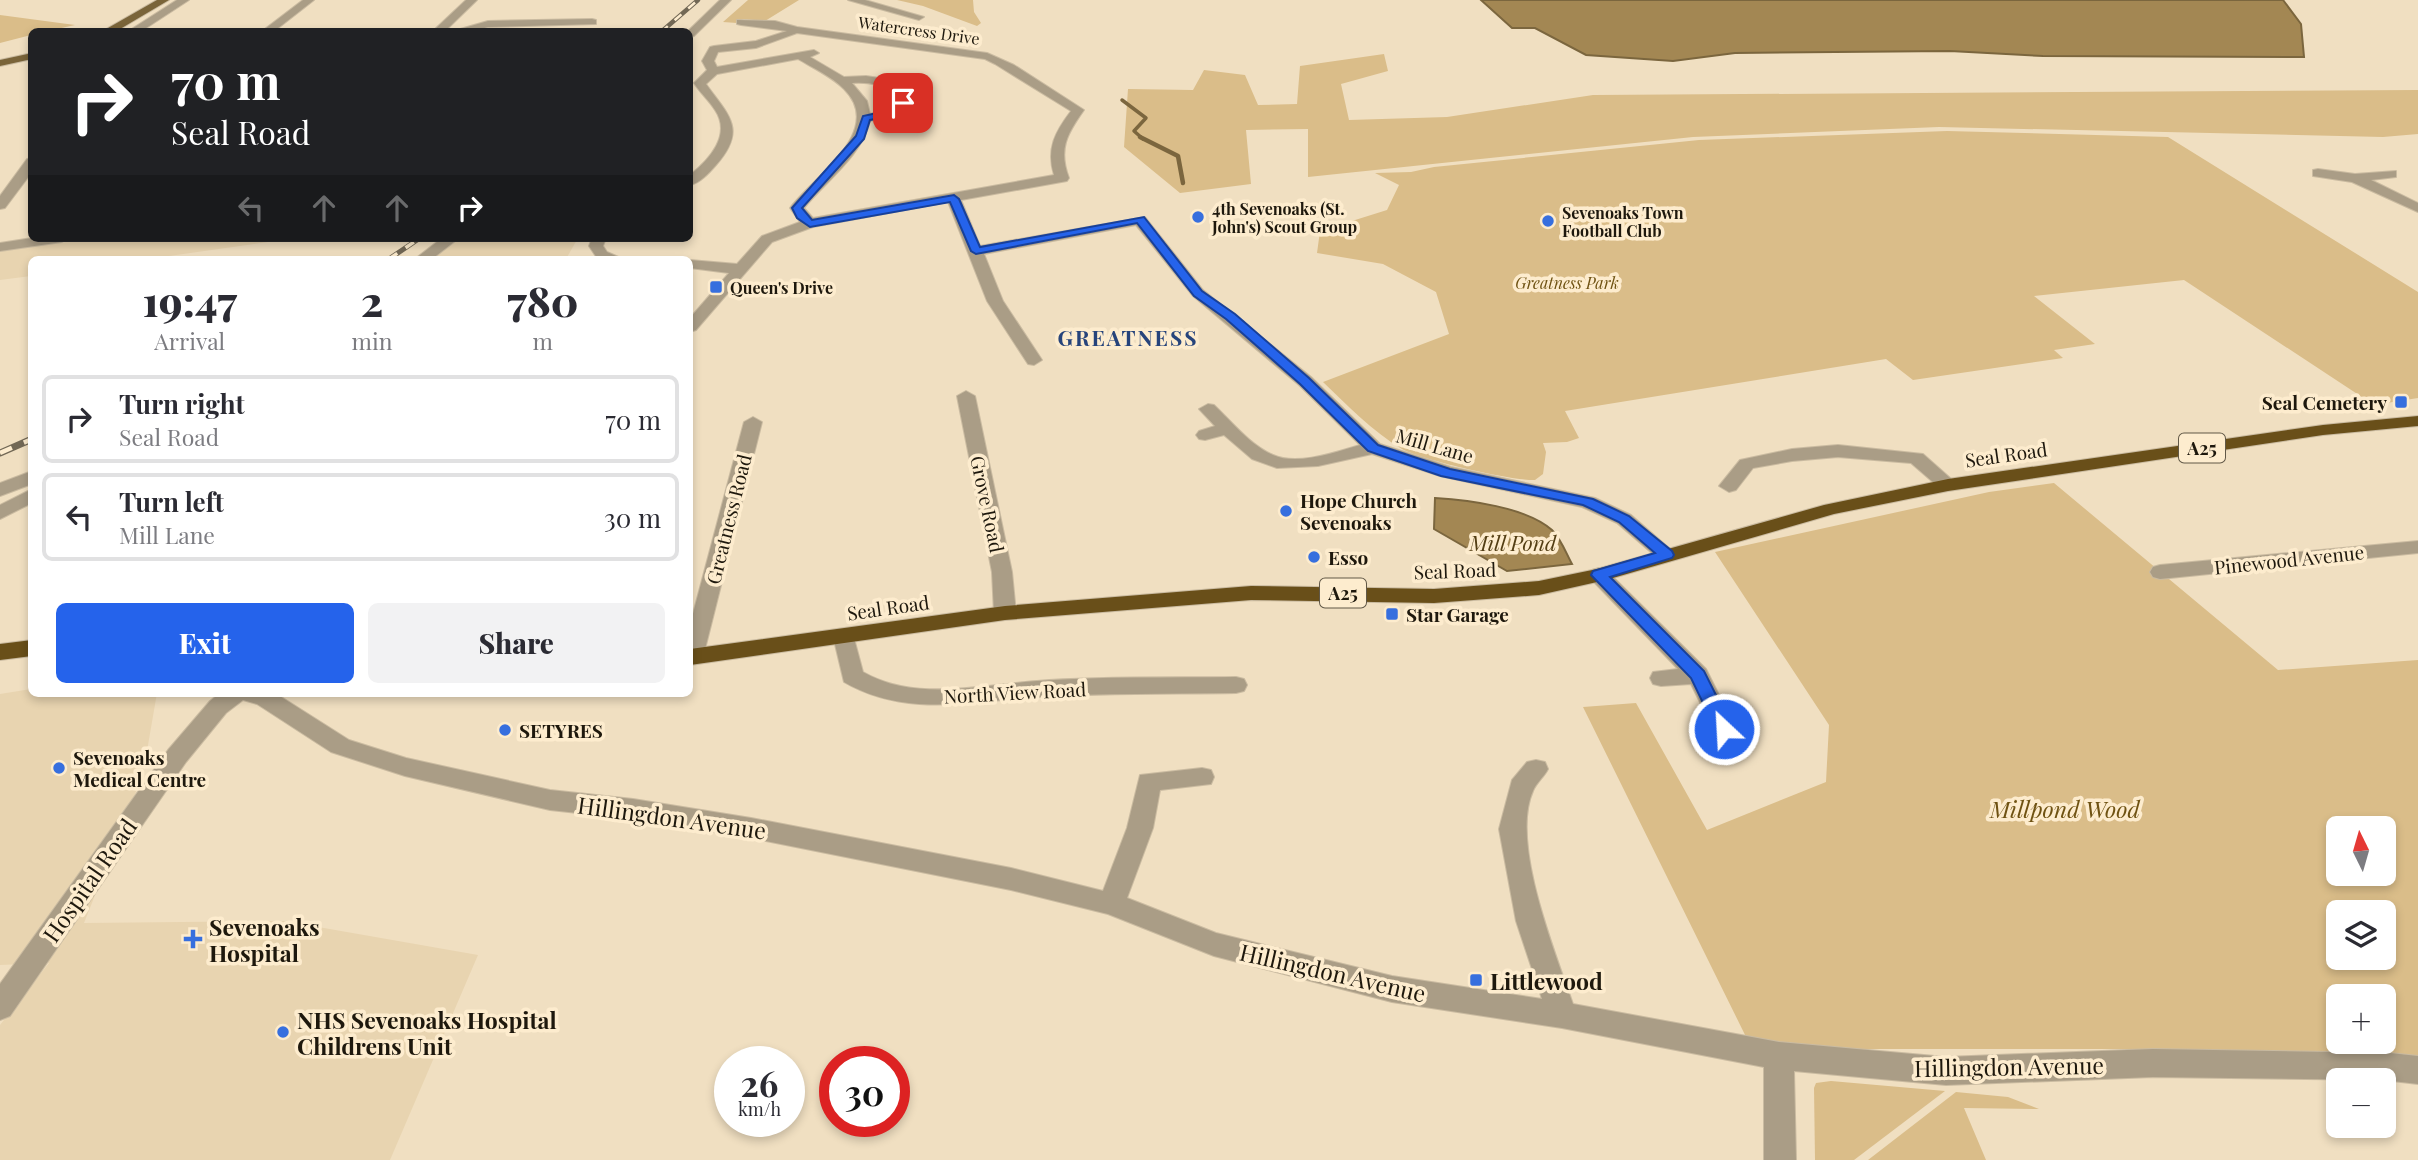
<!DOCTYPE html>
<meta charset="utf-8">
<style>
body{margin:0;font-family:"Playfair Display",serif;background:#f2f2f3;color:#2b2b33;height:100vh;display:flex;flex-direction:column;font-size:26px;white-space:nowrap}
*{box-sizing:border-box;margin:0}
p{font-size:23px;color:#7c7c81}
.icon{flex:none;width:38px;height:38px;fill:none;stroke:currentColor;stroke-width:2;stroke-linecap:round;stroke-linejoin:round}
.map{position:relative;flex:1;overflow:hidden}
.drawer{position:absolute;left:28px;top:256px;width:665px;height:441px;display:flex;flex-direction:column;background:#fff;border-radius:10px;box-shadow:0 4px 10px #0003}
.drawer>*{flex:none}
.guide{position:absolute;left:28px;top:28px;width:665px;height:214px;border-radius:10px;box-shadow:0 4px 10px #0003;background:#202124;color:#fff;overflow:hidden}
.needle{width:46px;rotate:355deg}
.buttons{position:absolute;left:2326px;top:816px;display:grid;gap:14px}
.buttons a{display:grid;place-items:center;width:70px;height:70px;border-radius:10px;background:#fff;box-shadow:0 4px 10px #0003;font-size:35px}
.speed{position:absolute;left:714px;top:1046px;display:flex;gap:14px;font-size:35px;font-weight:700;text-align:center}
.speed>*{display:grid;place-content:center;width:91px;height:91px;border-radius:50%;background:#fff;box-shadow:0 4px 10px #0003;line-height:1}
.speed small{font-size:18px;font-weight:400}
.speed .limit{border:10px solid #d22;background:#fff;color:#111}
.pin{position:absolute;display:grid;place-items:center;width:60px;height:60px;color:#fff;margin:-30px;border-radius:14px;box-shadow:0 4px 10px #0006}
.me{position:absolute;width:77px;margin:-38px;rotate:335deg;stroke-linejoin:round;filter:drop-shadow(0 0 5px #0008)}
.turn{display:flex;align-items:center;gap:24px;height:147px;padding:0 28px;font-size:32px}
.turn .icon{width:91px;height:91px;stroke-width:2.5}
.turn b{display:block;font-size:49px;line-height:60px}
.lanes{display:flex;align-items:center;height:66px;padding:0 28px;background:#0003;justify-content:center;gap:35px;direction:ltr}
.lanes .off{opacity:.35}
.eta{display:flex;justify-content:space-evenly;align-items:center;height:119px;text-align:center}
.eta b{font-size:42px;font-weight:800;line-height:49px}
.primary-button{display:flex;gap:14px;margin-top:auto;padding:14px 28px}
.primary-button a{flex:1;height:80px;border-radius:10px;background:#2563eb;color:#fff;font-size:28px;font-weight:800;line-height:80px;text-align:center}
.primary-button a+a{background:#f2f2f3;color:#2b2b33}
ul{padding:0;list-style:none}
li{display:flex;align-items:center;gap:21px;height:88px;margin:0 14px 10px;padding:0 14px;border:4px solid #e1e1e2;border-radius:10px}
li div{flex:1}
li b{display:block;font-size:26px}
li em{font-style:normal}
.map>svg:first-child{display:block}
.built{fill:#e8d4b0}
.green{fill:#dabd89;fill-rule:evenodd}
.water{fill:#a38753;stroke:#7b663e;stroke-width:2}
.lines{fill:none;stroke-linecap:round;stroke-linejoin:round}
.stream-far1{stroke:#7b663e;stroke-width:3.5}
.stream{stroke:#7b663e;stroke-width:4.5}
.minor-casing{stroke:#cabba1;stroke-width:2}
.major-casing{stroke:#cabba1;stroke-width:2}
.highway-casing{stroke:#cabba1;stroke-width:2}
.minor{fill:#aa9d86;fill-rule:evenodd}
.major{fill:#7a6439;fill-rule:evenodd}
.highway{fill:#694f19;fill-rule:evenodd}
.rail-far2-casing{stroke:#726855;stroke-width:4.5}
.rail-far1-casing{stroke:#726855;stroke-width:5}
.rail-casing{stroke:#726855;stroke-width:7}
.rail-far2{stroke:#fdecce;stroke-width:2.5;stroke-dasharray:9;stroke-linecap:butt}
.rail-far1{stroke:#fdecce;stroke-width:3.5;stroke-dasharray:10;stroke-linecap:butt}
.rail{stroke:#fdecce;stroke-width:4.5;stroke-dasharray:13;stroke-linecap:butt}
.route{fill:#2563eb;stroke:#184099;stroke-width:2}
.poi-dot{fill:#376fde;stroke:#fdecce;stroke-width:2.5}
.labels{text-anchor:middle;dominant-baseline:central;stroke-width:7;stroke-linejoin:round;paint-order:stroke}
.far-street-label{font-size:16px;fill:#1e180d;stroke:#fdecce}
.far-poi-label{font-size:16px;font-weight:bold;fill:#1e180d;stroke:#fdecce;text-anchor:start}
.far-park-label{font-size:16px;font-style:italic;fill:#6f5212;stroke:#fdecce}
.shield{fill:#fdecce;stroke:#615847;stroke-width:2}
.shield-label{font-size:18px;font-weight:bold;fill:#1e180d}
.poi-label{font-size:19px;font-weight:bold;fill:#1e180d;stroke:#fdecce;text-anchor:start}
.street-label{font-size:19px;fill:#1e180d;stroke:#fdecce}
.far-district-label{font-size:21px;font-weight:bold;letter-spacing:2px;fill:#27447b;stroke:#fdecce}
.water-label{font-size:21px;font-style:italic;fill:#533e14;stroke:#fdecce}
.near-park-label{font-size:23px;font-style:italic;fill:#6f5212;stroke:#fdecce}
.near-street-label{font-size:23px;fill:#1e180d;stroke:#fdecce}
.near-poi-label{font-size:23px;font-weight:bold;fill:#1e180d;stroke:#fdecce;text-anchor:start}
</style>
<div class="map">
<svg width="2418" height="1160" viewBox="0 0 2418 1160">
<rect width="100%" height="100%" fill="#f0dfc1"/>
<g class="built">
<polygon points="94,238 296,238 148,259 32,259 31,276 0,280 0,251"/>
<polygon points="453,238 578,238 566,259 423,259"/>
<polygon points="31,689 32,693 157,693 143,774 84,923 284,921 478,955 390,1160 0,1160 0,1025 49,963 0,965 0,694"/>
</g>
<g class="green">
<polygon points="748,0 799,0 765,21 743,19 737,23 723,22"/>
<polygon points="897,0 973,0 974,12 981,23 977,26 923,6"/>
<polygon points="0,15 75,25 48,31 32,32 31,35 0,43"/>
<polygon points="1384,54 1388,71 1341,84 1349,120 1447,117 1593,95 2418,90 2418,134 2383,137 1939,127 1693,137 1308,177 1308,129 1246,130 1251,184 1180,193 1124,147 1128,89 1193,90 1204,70 1245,75 1258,105 1297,104 1300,66"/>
<path d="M1947,131L2168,137L2418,292V398L2374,405L2184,280L2034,296L2095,344L2054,350L2063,358L1913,380L1886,359L1565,411L1579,438L1567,442L1543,443L1546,452L1543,474L1535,480C1512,481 1422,460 1402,449C1372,431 1348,406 1323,382L1449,334L1436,292L1383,264L1317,253L1320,231L1387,210L1399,185L1375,173L1411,172L1434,167L1699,140Z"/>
<path d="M2054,483L2278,670L2418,660V1062L2147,1049H1752L1583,707L1636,703L1707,830L1826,782L1829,725L1715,552L1989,492ZM2338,828H2384V873H2338ZM2338,912H2384V957H2338ZM2338,996H2384V1041H2338Z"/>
<polygon points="1831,1081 1945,1091 1854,1160 1815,1160 1814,1088 1816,1083"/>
<polygon points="1956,1092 2008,1097 2039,1109 1964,1108 1986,1160 1868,1160"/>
</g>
<g class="water">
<polygon points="1481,0 2283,0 2301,24 2304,57 2043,56 1950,51 1735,53 1673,61 1586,55 1535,28 1512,28"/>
<path d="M1435,498C1468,500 1526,507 1552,530C1561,539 1566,553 1572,564L1507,571L1434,529Z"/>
</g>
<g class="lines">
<polyline class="stream-far1" points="1122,100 1146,118 1134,131 1143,139"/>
<polyline class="stream" points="1140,137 1178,156 1183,183"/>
<defs>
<g id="minor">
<polygon points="177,0 189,0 140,32 127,32"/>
<polygon points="303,0 314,0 273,32 261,32"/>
<polygon points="466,0 477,0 444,32 432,32"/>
<polygon points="720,0 731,0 694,36 690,37 690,32 687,32"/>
<polygon points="848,0 865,0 924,17 919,20"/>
<polygon points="592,19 596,20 596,24 488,27 470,32 450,32 488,21"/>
<path d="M737,20L775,21L797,27L987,53L1014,65L1084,110C1067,134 1058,149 1069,178L1067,181L961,200L980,246L1145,217L1203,290L1311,377L1380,444L1451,467L1595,498L1631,515L1677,555L1674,560H1660L1617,523L1582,507L1440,476L1372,454L1318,466L1277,468L1252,459L1224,435L1205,440L1199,439L1196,435L1199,431L1215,426L1199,409L1208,404L1214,405C1232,422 1250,445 1273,455C1297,466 1336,452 1360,445L1299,385L1193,296L1136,225L984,254L1003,301L1042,360L1034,365L1028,364L987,301L948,202L813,227L772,242L696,330L690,332V318L729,273L690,268V260L737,264L762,236L800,222L790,208C814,176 886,131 844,89C831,76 813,68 798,59L717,74L706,84C728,115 748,129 716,165C709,173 700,183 690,185V175C709,160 732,135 715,110C709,100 700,93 694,83L707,70L702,61L710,47L714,46L756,41L787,31L741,25L737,24ZM797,33L985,59L995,64L1071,111C1055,132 1046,149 1054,175L813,218L804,208C827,180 861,157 870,121L893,116L907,106L909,94L886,79L866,76L844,77L810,57L819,53L814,50L717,67L714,61L718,52L756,48ZM852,83C869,82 883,84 897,95V102L885,110L870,114L867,101Z"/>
<polygon points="32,158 32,172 5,208 0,209 0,196 27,159"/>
<polygon points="2318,169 2355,174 2396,171 2396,177 2371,180 2418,203 2418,212 2352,182 2313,176 2313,170"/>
<polygon points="32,238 69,238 62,242 0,251 0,243"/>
<polygon points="442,238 459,238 432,259 415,259"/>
<polygon points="592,238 606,238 603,246 607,252 623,259 597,258 589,246"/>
<polygon points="966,391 975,396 1012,572 1016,613 1013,618 997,618 994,613 992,572 957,396"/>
<polygon points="753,417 762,422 703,657 700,662 690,664 690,625 744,422"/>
<polygon points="1838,445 1923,454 1958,485 1955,489 1941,489 1911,463 1838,457 1792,461 1753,468 1736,490 1729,492 1719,486 1740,460 1792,449"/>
<polygon points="32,471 32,484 0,496 0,483"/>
<polygon points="32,489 32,503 0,519 0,505"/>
<polygon points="2418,541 2418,553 2160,579 2153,577 2150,572 2153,567 2160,565"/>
<polygon points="1599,568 1606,570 1706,669 1736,729 1732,735 1724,738 1716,735 1691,684 1661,686 1653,684 1650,678 1653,672 1678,669 1592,580 1589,575 1592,570"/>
<path d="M844,629L852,631L863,672C915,702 980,685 1037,681C1103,676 1170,678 1236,677L1244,679L1247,685L1244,691L1236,693C1170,694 1103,693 1038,697C970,701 906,718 844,682L833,636L836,631Z"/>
<path d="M220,693H275L349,740L406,758L550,790L633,799L751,818L1011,868L1103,891L1127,828L1140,775L1202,768L1211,770L1214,777L1211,784L1160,790L1153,828L1127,898L1216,933L1392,976L1542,999L1516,921L1499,829L1512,780L1527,762L1536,760L1545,762L1548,769C1544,777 1536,783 1533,791C1510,842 1555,952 1573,1004L1779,1042L1946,1057L2153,1049L2390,1053L2418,1056V1084L2384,1080L2153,1077L1946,1085L1794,1071L1796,1160H1764V1067L1562,1028L1392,1002L1214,956L1108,914L1011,890L751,838L633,819L550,810L405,776L331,752L257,704L243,700L226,713L186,762L10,1016L0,1020V984L168,750L210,701Z"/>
</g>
<g id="major">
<polygon points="157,0 169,0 115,32 101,32"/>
<polygon points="32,53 32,59 0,66 0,60"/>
</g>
<g id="highway">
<polygon points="2418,416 2418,426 2323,435 1948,491 1834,514 1606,580 1539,595 1434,603 1251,600 1005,620 690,665 690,649 1005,606 1251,586 1434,589 1539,581 1597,569 1824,505 1948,479 2323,425"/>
<polygon points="32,640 32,656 0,660 0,644"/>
</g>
</defs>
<use href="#minor" class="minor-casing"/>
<use href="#major" class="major-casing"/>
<use href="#highway" class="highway-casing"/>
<use href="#minor" class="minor"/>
<use href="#major" class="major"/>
<use href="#highway" class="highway"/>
<defs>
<polyline id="rail-far2" points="661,32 698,0"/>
<polyline id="rail-far1" points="389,259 420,238"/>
<polyline id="rail" points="0,453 32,439"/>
</defs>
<use href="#rail-far2" class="rail-far2-casing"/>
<use href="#rail-far1" class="rail-far1-casing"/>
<use href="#rail" class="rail-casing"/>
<use href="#rail-far2" class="rail-far2"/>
<use href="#rail-far1" class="rail-far1"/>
<use href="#rail" class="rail"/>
</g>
<polygon class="route" points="903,101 908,103 906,105 892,116 870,120 864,139 802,208 812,220 954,195 959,199 980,247 1144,217 1202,291 1235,314 1309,378 1378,445 1450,469 1593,499 1629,516 1672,551 1674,555 1672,558 1610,577 1704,671 1733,729 1730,734 1718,734 1691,678 1591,575 1593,571 1655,553 1619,522 1583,505 1441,476 1368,451 1300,384 1226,319 1194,296 1137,223 976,254 971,251 950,202 810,227 797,218 792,208 856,136 863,116 886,111"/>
<g class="poi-dot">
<circle cx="1198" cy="217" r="7"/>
<circle cx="1548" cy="221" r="7"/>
<rect x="709" y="280" width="14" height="14" rx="3.5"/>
<rect x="2394" y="395" width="14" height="14" rx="3.5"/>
<circle cx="1286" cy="511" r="7"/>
<circle cx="1314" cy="557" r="7"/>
<rect x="1385" y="607" width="14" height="14" rx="3.5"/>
<circle cx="505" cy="730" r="7"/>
<circle cx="59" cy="768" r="7"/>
<path d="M189.5 928.5h7v7h7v7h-7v7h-7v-7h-7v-7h7z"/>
<rect x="1469" y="973" width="14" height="14" rx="3.5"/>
<circle cx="283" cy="1032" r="7"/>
</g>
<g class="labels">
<g class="far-street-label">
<text transform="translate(919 30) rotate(8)">Watercress Drive</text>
</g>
<g class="far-poi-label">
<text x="1212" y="208">4th Sevenoaks (St.<tspan x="1212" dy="18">John's) Scout Group</tspan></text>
<text x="1562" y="212">Sevenoaks Town<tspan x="1562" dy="18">Football Club</tspan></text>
<text x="730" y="287">Queen's Drive</text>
</g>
<g class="far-park-label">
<text x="1567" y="282">Greatness Park</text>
</g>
<g class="shield">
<rect x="2179" y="433.5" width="46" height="29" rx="5"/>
<rect x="1320" y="578.5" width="46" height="29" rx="5"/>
</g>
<g class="shield-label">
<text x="2202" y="448">A25</text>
<text x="1343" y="593">A25</text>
</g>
<g class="poi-label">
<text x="2387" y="402" text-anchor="end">Seal Cemetery</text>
<text x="1300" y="500">Hope Church<tspan x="1300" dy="22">Sevenoaks</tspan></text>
<text x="1328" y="557">Esso</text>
<text x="1406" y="614">Star Garage</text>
<text x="519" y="730">SETYRES</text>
<text x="73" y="757">Sevenoaks<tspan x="73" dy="22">Medical Centre</tspan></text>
</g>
<g class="street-label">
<text transform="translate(1435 445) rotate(16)">Mill Lane</text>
<text transform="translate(2006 454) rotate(-8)">Seal Road</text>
<text transform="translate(988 504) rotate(78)">Grove Road</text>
<text transform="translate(728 519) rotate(-76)">Greatness Road</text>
<text transform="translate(2289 559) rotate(-6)">Pinewood Avenue</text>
<text transform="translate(1455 570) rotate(-2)">Seal Road</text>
<text transform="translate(888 607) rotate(-8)">Seal Road</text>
<text transform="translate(1015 692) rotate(-3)">North View Road</text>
</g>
<g class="far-district-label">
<text x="1128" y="337">GREATNESS</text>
</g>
<g class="water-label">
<text x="1513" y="542">Mill Pond</text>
</g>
<g class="near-park-label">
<text x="2065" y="808">Millpond Wood</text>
</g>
<g class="near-street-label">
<text transform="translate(672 817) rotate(8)">Hillingdon Avenue</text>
<text transform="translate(89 880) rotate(-55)">Hospital Road</text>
<text transform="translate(1333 972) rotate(13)">Hillingdon Avenue</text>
<text transform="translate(2009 1066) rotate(-1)">Hillingdon Avenue</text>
</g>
<g class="near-poi-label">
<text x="209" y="926">Sevenoaks<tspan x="209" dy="26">Hospital</tspan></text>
<text x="1490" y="980">Littlewood</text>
<text x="297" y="1019">NHS Sevenoaks Hospital<tspan x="297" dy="26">Childrens Unit</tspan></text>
</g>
</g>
</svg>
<div class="buttons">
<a><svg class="needle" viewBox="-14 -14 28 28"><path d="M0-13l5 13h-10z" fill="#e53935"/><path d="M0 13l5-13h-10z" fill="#7c7c81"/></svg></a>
<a><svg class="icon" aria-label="layers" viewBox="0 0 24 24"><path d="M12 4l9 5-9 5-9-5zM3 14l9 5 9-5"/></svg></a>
<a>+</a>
<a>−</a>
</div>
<div class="speed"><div>26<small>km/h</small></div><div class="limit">30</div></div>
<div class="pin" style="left:903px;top:103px;background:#d93025"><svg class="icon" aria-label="arrive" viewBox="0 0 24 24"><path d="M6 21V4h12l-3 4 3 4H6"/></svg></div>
<svg class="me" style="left:1724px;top:729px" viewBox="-20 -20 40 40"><circle r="17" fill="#2563eb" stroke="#fff" stroke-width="3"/><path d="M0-11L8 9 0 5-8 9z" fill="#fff"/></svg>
<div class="guide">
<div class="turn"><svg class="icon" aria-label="right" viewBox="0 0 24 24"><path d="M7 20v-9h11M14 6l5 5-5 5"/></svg><div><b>70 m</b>Seal Road</div></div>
<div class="lanes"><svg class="icon off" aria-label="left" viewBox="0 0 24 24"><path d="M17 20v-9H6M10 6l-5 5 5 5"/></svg><svg class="icon off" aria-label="ahead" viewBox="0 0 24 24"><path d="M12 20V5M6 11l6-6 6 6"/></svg><svg class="icon off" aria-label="ahead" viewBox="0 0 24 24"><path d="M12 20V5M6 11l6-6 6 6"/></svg><svg class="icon" aria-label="right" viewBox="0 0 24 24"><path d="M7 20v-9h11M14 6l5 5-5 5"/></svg></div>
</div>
<section class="drawer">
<div class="eta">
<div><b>19:47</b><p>Arrival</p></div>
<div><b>2</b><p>min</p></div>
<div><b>780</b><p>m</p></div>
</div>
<ul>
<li><svg class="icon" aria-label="right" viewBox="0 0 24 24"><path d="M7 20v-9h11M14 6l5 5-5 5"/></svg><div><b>Turn right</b><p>Seal Road</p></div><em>70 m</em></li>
<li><svg class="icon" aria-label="left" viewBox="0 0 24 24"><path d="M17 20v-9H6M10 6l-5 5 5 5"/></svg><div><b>Turn left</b><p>Mill Lane</p></div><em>30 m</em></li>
</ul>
<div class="primary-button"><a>Exit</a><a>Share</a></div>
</section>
</div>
